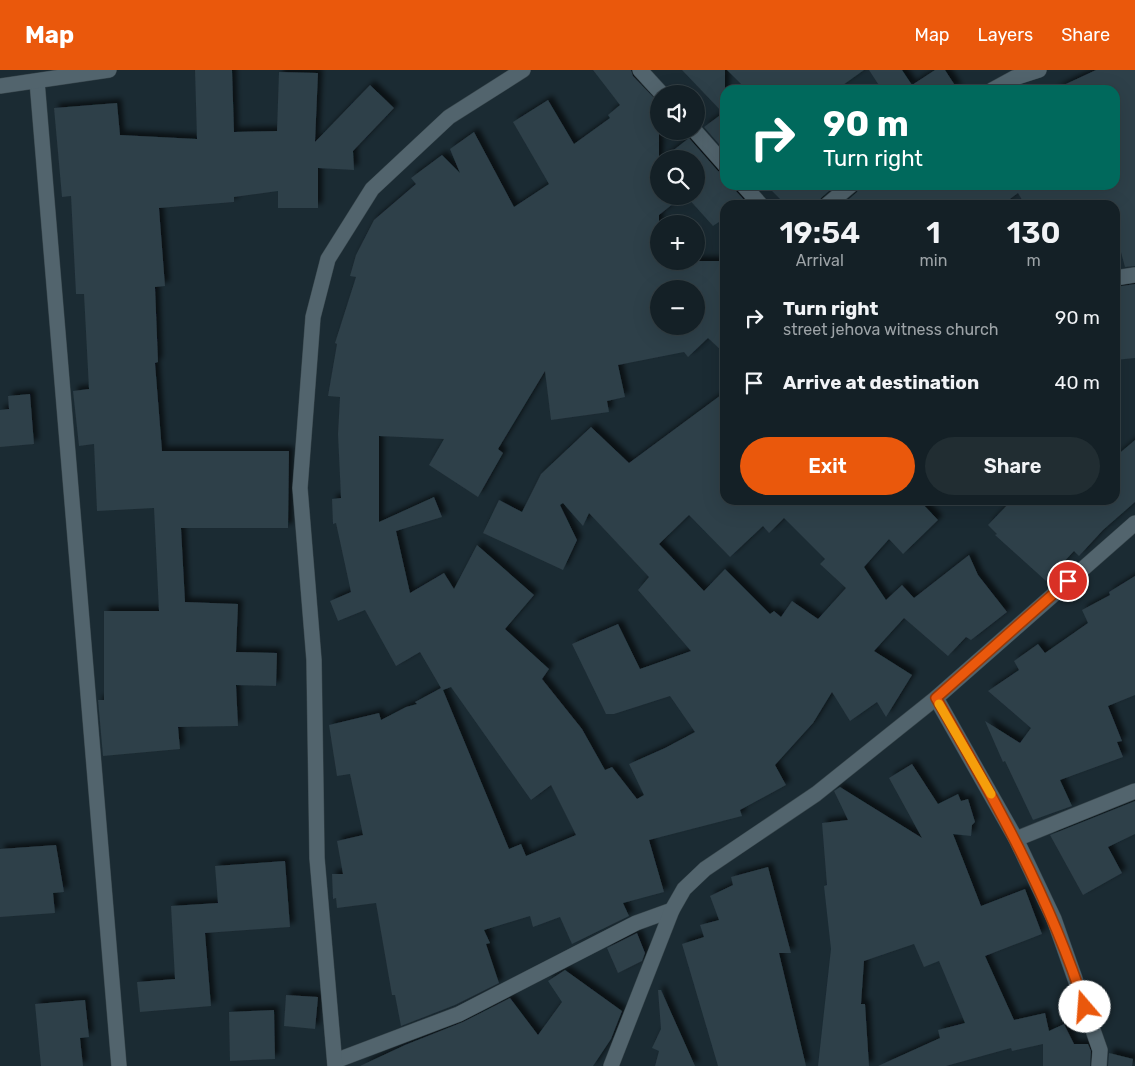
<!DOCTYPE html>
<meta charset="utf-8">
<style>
body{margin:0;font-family:Rubik,sans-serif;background:#212d32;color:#f1f3f6;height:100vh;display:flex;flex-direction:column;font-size:19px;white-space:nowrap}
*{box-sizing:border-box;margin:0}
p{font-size:16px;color:#9da3a7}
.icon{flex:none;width:28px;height:28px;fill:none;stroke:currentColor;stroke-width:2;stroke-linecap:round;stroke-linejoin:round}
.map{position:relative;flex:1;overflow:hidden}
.panel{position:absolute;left:720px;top:130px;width:400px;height:305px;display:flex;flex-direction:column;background:#142026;border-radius:15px;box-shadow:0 5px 20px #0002,0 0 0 1px #333e43}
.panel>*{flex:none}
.guide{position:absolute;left:720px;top:15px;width:400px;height:105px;border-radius:15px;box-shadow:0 5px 20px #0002,0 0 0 1px #333e43;background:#00695c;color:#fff;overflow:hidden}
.buttons{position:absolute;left:650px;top:15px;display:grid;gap:10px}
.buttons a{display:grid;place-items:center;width:55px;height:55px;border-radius:50%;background:#142026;box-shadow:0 5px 20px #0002,0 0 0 1px #333e43;font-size:25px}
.pin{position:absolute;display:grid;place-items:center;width:42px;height:42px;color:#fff;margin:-21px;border:2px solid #fff;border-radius:50%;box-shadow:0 1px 5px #0007}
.me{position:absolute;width:55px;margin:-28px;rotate:342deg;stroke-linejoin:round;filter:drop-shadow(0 0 4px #0008)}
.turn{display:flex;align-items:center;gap:18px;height:105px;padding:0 20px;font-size:22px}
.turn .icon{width:65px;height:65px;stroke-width:2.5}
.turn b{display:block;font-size:35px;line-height:42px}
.eta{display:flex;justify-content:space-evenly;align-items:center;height:85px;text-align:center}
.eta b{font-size:30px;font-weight:600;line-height:35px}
.button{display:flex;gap:10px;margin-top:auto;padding:10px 20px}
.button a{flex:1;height:58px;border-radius:30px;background:#ea580c;color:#fff;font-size:20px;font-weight:600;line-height:58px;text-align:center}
.button a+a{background:#212d32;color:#f1f3f6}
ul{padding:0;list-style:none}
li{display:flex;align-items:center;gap:15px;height:65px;padding:0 20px}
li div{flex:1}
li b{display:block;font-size:19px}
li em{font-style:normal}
header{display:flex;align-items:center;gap:30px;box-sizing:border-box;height:70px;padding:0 25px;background:#ea580c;color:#fff}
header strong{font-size:24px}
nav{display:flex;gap:28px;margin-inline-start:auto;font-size:18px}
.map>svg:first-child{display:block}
.building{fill:#2e3f48;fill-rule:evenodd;filter:url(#shadow)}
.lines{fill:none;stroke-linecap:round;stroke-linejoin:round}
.minor-casing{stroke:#39474d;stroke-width:16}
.minor{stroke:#52646d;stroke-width:15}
.route-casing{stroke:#983908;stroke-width:12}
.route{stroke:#ea580c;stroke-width:9}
.slow{stroke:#f59e0b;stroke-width:9}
</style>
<header>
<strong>Map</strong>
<nav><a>Map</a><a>Layers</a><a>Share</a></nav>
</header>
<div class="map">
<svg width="1135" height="996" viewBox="0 0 1135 996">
<defs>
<filter id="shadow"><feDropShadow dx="4.5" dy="-4.5" stdDeviation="2.5" flood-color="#0009"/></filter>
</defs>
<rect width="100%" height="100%" fill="#1b2b33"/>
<g class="building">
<polygon points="195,0 232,0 234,62 277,61 279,2 318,3 315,72 370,15 394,38 353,81 354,100 318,98 318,138 278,138 278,121 234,127 234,132 159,138 165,216 155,217 158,292 155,293 162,381 289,381 288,458 181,458 185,532 238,534 236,582 277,583 276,616 236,615 238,656 178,657 180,679 103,686 98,630 104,630 104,541 159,541 154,438 97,441 94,374 79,376 73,321 89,319 84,224 76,224 71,126 62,127 54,38 117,33 120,65 197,69"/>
<path d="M593,0H631L633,6L659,33V126H683L659,145V191H725V284L708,268L688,287L684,282L618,295L625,327L607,331L609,342L551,350L545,301L498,379L503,383L478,427L429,395L444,369L379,366V452L434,427L442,447L396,461L410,523L444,503L454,519L477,475L534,525L505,559L549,599L542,609L582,659L605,700L612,697L637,729L644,725L629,694L665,678L695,662L670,626L614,644H606L572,574L618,554L640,599L691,581L638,520L649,507L589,443L583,456L563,433L560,435L577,470L563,500L483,463L499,430L522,442L541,404L591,357L629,393L725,322V430H919L938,450L903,484L889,469L864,497L886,530L902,515L914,528L969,485L978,505L1007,542L971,570L966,567L948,586L904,548L874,581L912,605L886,647L877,632L850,651L832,622L813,653L775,695L786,715L740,740L742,746L649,770L664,822L623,833L629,846L572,874L560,847L533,857L530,846L484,860L490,873L486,874L499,913L455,935L401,956L395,925H392L376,833L337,838L336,828L333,829L332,804H343L337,771L363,765L350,704L337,706L329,655L379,643L381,650L406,637L417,634L415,632L441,618L420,582L396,596L365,540L338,551L330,531L351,522L336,453L333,454L332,429L341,428L338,364L340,327L328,326L337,274L335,273L356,207L350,206L356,185L374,150L416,114L411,108L442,85L460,103L450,79L474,62L514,137L549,114L513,52L548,30L574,74L610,48L608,45L620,35ZM659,219H696V256H659ZM689,445L730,487L763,456L769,463L784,448L825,489L820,494L846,518L818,549L792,531L781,547L774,541L770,544L725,499L704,521L659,474ZM451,617L531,730L551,715L576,765L526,786L521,774L509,779L443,620Z"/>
<polygon points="682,0 725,0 725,81 704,57 723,43"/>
<polygon points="727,0 864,0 836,20 747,20"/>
<polygon points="869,0 902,0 912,15 935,0 945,0 958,20 882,20"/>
<polygon points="1096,0 1135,0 1135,196 1125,197 1115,160 1115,135 1025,135 1018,123 1002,135 842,135 857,122 860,115 1115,115 1115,20 1053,20"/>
<polygon points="689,68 718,101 725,104 725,115 734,115 736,121 746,132 742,135 725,135 725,148 713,156 686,126 696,126 696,89 662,89"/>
<polygon points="756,115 836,115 821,128 818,135 786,135 767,116 761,121"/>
<polygon points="1135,214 1135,288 1115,290 1115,217"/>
<polygon points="30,324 34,374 0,377 0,340 9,339 8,326"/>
<polygon points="1135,370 1135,432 1103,460 1079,486 1074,481 1046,511 995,465 997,464 988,455 1012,430 1115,430 1115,387"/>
<polygon points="1135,506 1135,625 1108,636 1122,671 1117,672 1123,687 1060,710 1072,736 1033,750 1005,691 1003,692 985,651 1020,673 1031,658 988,621 1019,600 1014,591 1038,574 1045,583 1088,553 1082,540 1110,525 1109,522"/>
<polygon points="912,694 938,734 958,724 961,731 968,729 975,752 972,755 971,766 953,764 981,836 1025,819 1042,864 985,886 1014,950 1045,943 1049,961 1064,954 1074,974 1088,974 1091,981 1090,996 1043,996 1043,974 1012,981 1011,978 946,996 878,996 940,968 938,960 965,953 939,891 924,897 914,874 864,891 861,934 865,934 869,996 818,996 831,879 824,816 827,815 822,753 848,750 834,721 840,717 922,768 889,708"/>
<polygon points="1135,731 1135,764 1108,777 1122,803 1083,825 1050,765"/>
<polygon points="56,775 64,822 53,823 55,843 0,847 0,779"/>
<polygon points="285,791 290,857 205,863 211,936 140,942 137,912 175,909 171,836 218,833 215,796"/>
<polygon points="768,797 791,883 779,883 806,996 718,996 682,874 704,867 700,855 719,850 710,826 733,815 731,807"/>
<polygon points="637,863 645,883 642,891 618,903 607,878"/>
<polygon points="565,900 622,941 611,969 593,996 360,996 405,975 463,952 510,928 538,965 562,932 548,911"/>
<polygon points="658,920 661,920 695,996 655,996 659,981 652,978 661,959"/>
<polygon points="286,925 318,927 315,959 284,956"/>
<polygon points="85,930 89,967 80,968 83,996 41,996 35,934"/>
<polygon points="274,940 275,989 230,991 229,942"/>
<polygon points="1109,983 1133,989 1132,996 1108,996"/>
</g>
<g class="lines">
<defs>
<g id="minor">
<polyline points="640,0 662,24"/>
<polyline points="37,11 119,996"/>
<polyline points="0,16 109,0"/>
<polyline points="992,20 1014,8 1039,0"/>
<polyline points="695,61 725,95"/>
<polyline points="743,115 761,135"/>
<polyline points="827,135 851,115"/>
<polyline points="1115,208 1135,205"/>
<polyline points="936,628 1016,769 1054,849 1100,980 1099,996"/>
<polyline points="1016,769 1135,721"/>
<polyline points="335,991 459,944 636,853 672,840"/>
<polyline points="335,996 317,788 314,590 300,418 313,247 328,189 372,119 449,47 523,0"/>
<polyline points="611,996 672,840 684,819 705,799 816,724 936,628 1135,453"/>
</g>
</defs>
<use href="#minor" class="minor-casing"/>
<use href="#minor" class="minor"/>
</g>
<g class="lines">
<defs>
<path id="route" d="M1068,511L936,628C994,728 1050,827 1085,937"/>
</defs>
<use href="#route" class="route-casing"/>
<use href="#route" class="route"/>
<polyline class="slow" points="939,634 991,724"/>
</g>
</svg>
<div class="buttons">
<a><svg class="icon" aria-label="sound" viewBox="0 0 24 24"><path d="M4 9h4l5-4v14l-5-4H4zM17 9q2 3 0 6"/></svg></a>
<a><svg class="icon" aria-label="search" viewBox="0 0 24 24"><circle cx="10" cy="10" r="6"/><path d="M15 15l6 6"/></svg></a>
<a>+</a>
<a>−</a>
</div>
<div class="pin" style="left:1068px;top:511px;background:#d93025"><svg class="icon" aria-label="arrive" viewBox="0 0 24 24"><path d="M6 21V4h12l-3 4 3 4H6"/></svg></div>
<svg class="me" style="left:1085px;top:937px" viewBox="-20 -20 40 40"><circle r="19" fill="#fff"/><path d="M0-13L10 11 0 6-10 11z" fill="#ea580c"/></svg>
<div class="guide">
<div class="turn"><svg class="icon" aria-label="right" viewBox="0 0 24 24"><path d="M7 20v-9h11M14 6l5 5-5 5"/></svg><div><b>90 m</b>Turn right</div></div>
</div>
<section class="panel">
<div class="eta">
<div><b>19:54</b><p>Arrival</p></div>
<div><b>1</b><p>min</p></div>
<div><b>130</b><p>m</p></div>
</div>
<ul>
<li><svg class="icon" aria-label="right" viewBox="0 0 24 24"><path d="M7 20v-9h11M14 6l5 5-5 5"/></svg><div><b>Turn right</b><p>street jehova witness church</p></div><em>90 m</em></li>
<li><svg class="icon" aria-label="arrive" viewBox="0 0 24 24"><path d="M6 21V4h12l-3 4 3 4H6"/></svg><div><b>Arrive at destination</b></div><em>40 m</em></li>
</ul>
<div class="button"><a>Exit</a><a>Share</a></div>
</section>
</div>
